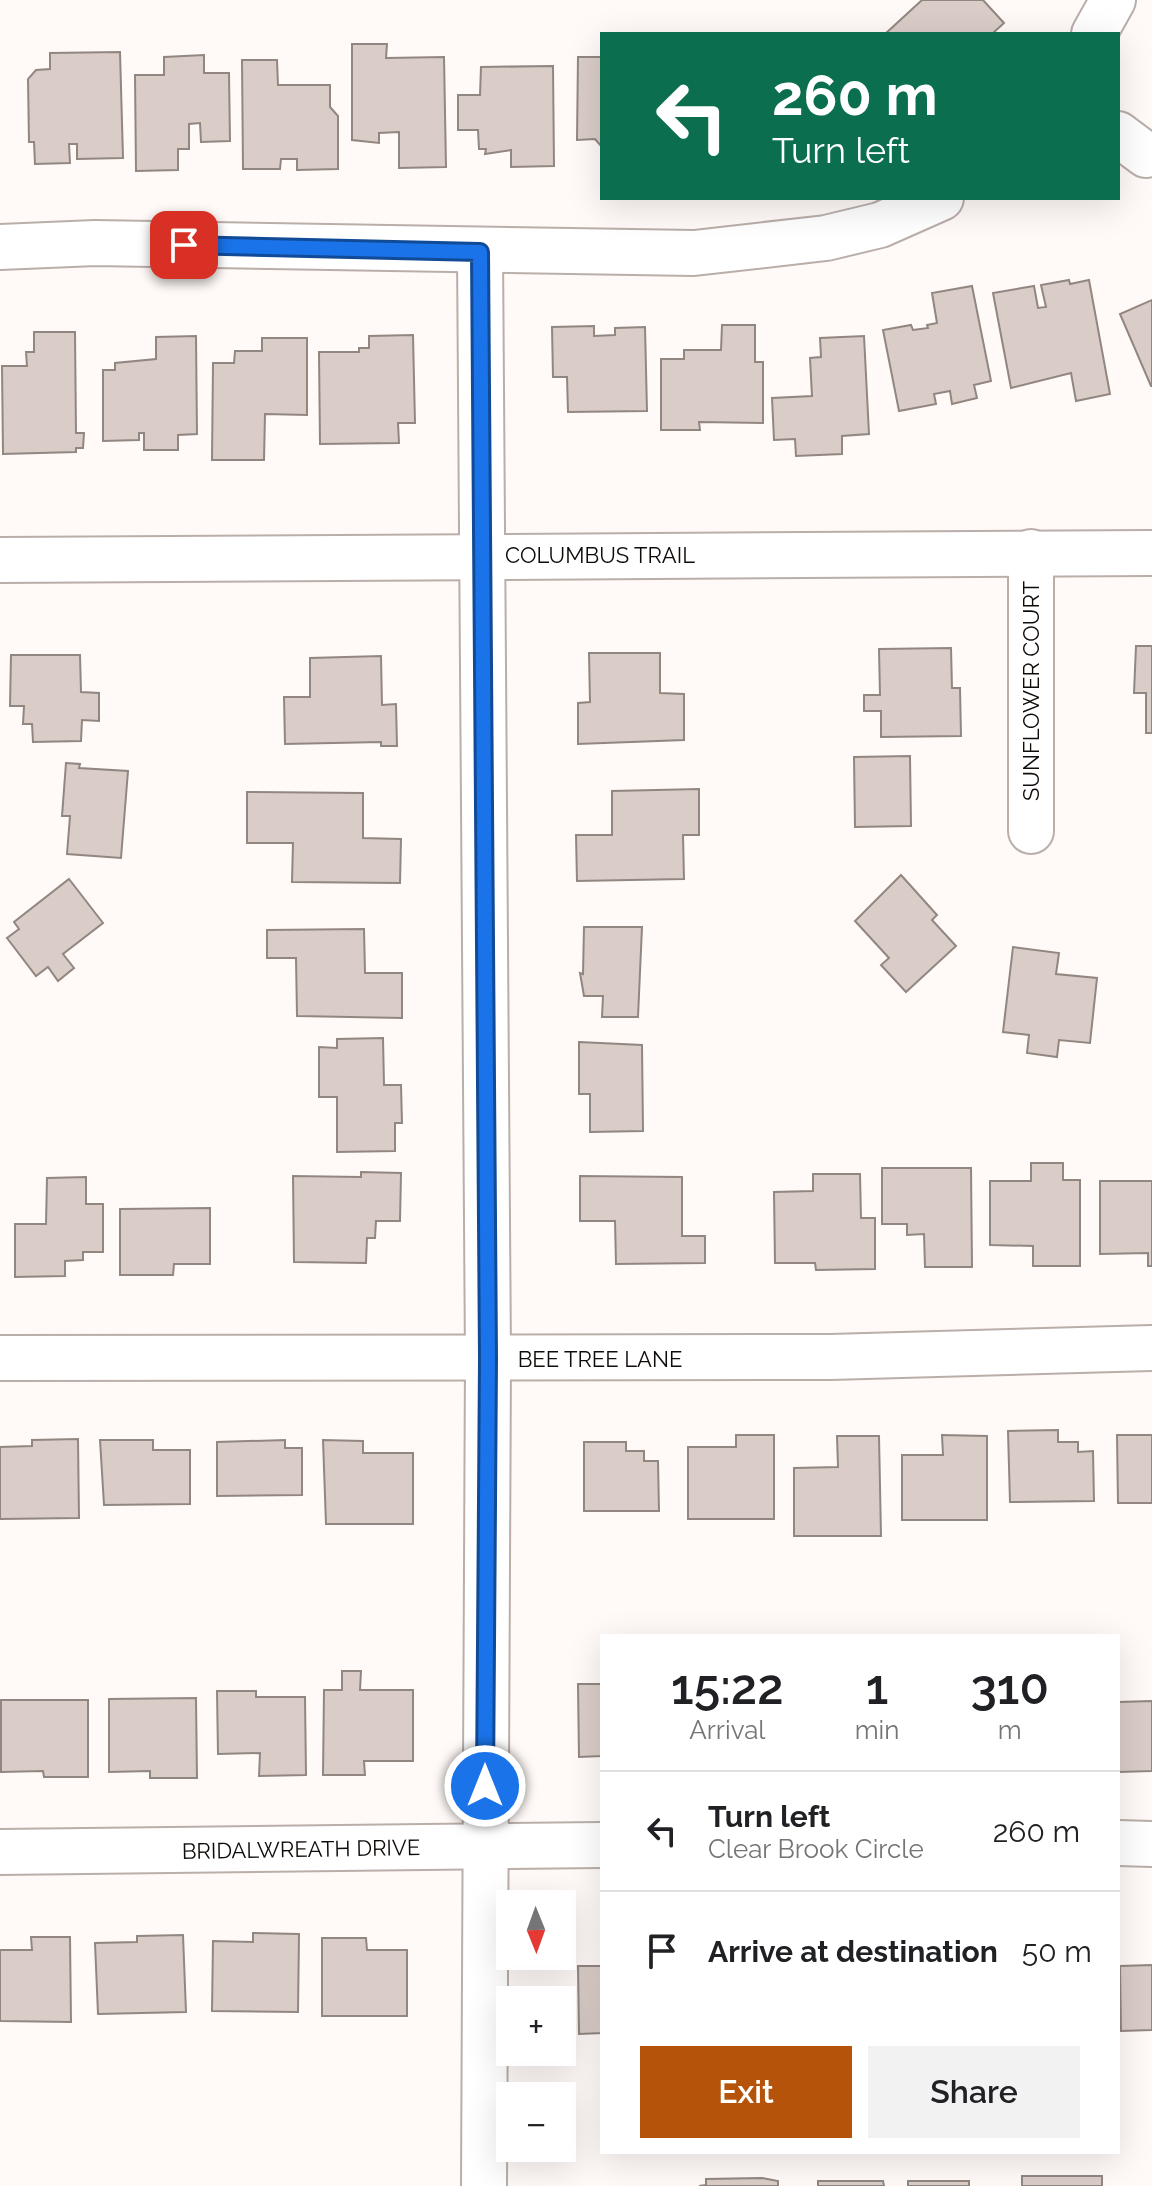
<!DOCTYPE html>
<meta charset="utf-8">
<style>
body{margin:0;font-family:Raleway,sans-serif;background:#f2f2f2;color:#202124;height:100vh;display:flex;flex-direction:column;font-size:30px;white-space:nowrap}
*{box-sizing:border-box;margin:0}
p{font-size:26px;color:#757577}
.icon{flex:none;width:44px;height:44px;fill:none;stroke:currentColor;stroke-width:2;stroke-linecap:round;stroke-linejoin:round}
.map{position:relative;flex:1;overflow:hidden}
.sheet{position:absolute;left:600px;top:1634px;width:520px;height:520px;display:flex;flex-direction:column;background:#fff;border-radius:0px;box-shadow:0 8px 32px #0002}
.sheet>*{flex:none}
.top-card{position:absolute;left:600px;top:32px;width:520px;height:168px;border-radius:0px;box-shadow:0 8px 32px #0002;background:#0b6e4f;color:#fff;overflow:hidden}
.needle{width:52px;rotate:179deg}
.buttons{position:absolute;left:496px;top:1890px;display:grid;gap:16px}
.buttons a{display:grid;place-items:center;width:80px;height:80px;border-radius:0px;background:#fff;box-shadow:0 8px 32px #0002;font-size:40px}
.pin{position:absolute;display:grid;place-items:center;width:68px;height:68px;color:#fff;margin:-34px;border-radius:16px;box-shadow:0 4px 12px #0006}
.me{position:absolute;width:88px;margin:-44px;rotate:0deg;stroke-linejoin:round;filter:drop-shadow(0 0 6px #0008)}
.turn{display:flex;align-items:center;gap:28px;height:168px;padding:0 40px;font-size:36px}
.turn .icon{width:104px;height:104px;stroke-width:2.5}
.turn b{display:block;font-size:56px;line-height:68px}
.eta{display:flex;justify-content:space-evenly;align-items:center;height:136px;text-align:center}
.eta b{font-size:48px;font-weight:600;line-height:56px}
.button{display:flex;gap:16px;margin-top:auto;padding:16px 40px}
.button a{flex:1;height:92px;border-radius:0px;background:#b45309;color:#fff;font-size:32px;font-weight:600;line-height:92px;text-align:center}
.button a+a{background:#f2f2f2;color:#202124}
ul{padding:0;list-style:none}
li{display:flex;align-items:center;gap:24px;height:120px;padding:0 40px;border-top:2px solid #e0e0e0}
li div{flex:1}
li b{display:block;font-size:30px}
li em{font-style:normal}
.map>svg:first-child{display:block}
.building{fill:#dacdc7;stroke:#928681;stroke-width:2}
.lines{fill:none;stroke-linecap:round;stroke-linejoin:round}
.minor-casing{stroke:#baaea9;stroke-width:48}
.minor{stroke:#fff;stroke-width:44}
.route-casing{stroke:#114b97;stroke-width:20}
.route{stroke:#1a73e8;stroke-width:14}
.labels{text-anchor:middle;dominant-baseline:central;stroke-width:6;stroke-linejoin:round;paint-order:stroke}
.street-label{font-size:22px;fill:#0f0b09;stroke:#fff}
</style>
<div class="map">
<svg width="1152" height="2186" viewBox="0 0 1152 2186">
<rect width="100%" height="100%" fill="#fffaf7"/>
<g class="building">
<polygon points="922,0 983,0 1004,23 992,34 885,34"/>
<polygon points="352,44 387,44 386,58 444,57 446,167 399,168 399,132 379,133 379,143 352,140"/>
<polygon points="120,52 123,158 77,159 77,144 69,144 70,163 35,164 34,142 29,142 28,79 36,70 50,69 50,53"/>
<polygon points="204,55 204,73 229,73 230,141 201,142 200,123 189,124 189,149 178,149 178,170 136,171 135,75 164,75 164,57"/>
<polygon points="578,57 602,57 602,147 595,139 577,140"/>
<polygon points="242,60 277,60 278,85 330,85 330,107 338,116 338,169 297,170 297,159 281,159 280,169 243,169"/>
<polygon points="553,66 554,166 511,167 511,150 485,154 486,149 479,149 478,130 458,130 458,95 480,95 481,67"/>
<polygon points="1069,280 1070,284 1089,280 1110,394 1076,401 1071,373 1011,388 993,293 1034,286 1038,308 1046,307 1041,285"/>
<polygon points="972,286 991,381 974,385 977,398 952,404 950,391 934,394 936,404 899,411 883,330 911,325 913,330 928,328 927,325 937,323 932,293"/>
<polygon points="1152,300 1152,386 1151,386 1120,314"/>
<polygon points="722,325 755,325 755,362 763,362 763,423 699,422 700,430 661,430 661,359 684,359 684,350 721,350"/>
<polygon points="594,326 594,336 615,335 615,328 645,327 647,411 568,412 567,377 553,377 552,327"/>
<polygon points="34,332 75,332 76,433 84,433 83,448 76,448 76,452 3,454 2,366 27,366 26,352 34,352"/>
<polygon points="413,335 415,423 398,423 399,443 320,444 319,352 359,352 359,348 369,348 369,336"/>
<polygon points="196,336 197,434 178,435 178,450 144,450 144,433 139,433 139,440 103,441 103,370 115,370 115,363 156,359 156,337"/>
<polygon points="864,336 869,434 842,436 842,454 796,456 795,439 774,440 772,398 812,396 810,358 821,357 820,338"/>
<polygon points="262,338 307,338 307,415 265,414 264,460 212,460 213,363 234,363 235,351 262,351"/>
<polygon points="1136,646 1152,646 1152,733 1146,733 1146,693 1134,693"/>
<polygon points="951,648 952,688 960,688 961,736 881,737 881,711 864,711 864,695 880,695 879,649"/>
<polygon points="589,653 660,653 660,693 684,694 684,740 578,744 578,703 590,702"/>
<polygon points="11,655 80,655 81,692 99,693 99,721 82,720 81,741 33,742 32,724 23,724 24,706 10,706"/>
<polygon points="381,656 382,705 396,704 397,746 381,746 381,742 285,744 284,697 310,697 310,658"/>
<polygon points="910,756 911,826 855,827 854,757"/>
<polygon points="66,763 80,764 79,768 128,771 121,858 67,854 70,816 62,816"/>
<polygon points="699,789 699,835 683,835 684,879 577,881 576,835 612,835 612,791"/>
<polygon points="247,792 363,793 363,838 401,839 400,883 292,882 293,843 247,843"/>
<polygon points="901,875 937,915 932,920 956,946 906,992 881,965 889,958 855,921"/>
<polygon points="69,879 103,923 63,954 74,968 58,981 48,967 36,976 7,938 19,929 14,922"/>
<polygon points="584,927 642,927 638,1017 602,1017 603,996 584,996 580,973 583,974"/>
<polygon points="364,929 365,973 402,973 402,1018 297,1016 296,958 267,958 267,930"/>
<polygon points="1013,947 1059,953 1056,974 1097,978 1090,1043 1059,1040 1057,1057 1027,1053 1029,1035 1003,1032"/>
<polygon points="383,1038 384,1085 401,1085 402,1123 395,1123 395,1151 337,1152 337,1097 319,1097 319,1047 337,1048 337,1039"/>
<polygon points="579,1042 642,1045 643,1131 590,1132 590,1094 579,1094"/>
<polygon points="1031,1163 1063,1163 1063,1180 1080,1180 1080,1266 1033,1266 1033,1246 990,1245 990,1181 1031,1181"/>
<polygon points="882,1168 971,1168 972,1267 925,1267 924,1234 907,1235 907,1224 882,1224"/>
<polygon points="361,1172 401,1173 400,1221 376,1221 375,1238 367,1238 366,1263 294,1262 293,1176 361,1177"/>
<polygon points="813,1174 860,1174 861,1218 875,1218 875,1269 816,1270 815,1263 775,1263 774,1192 813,1191"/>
<polygon points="580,1176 682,1177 682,1236 705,1236 705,1263 616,1264 615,1221 580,1221"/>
<polygon points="86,1177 86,1204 103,1204 103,1252 83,1252 83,1260 65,1261 65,1276 15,1277 15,1224 46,1224 47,1178"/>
<polygon points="1100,1181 1152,1181 1152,1266 1148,1266 1148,1253 1100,1254"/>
<polygon points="210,1208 210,1264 174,1264 173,1275 120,1275 120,1209"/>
<polygon points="1058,1430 1058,1442 1078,1442 1078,1452 1093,1451 1094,1501 1010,1502 1008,1431"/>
<polygon points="736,1435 774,1435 774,1519 688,1519 688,1447 736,1447"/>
<polygon points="942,1435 987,1436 987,1520 902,1520 902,1455 943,1455"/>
<polygon points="1117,1435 1152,1435 1152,1503 1118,1503"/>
<polygon points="837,1436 879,1436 881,1536 794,1536 794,1468 838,1467"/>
<polygon points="78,1439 79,1518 0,1519 0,1447 32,1446 32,1440"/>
<polygon points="100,1440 153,1440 153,1450 190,1450 190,1504 104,1505"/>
<polygon points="285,1440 285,1448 302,1448 302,1495 217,1496 217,1442"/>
<polygon points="323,1440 363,1441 363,1453 413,1453 413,1524 326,1524"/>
<polygon points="584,1442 626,1442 626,1451 644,1451 644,1461 658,1461 659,1511 584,1511"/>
<polygon points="342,1671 361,1671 360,1690 413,1690 413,1761 364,1761 365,1775 323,1775 324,1690 342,1690"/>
<polygon points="578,1684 602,1684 602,1756 579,1757"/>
<polygon points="217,1691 256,1691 256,1697 305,1697 306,1775 259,1776 260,1753 218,1754"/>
<polygon points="196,1698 197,1778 150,1778 150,1771 109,1772 109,1699"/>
<polygon points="1,1700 88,1700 88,1777 44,1777 43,1771 1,1772"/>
<polygon points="1152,1701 1152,1771 1119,1772 1118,1702"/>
<polygon points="253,1933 299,1934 298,2012 212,2011 213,1941 253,1942"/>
<polygon points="183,1935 186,2012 98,2014 95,1943 137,1942 137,1936"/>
<polygon points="31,1937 70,1937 71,2022 0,2021 0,1950 32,1950"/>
<polygon points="322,1938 366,1938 367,1950 407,1950 407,2016 322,2016"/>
<polygon points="1152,1965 1152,2030 1121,2031 1120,1966"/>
<polygon points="578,1966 602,1966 602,2033 579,2034"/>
<rect x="1022" y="2176" width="80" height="10"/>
<polygon points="762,2178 778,2181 778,2186 699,2186 706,2185 706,2179"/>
<polygon points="818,2181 883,2181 884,2186 818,2186"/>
<rect x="908" y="2181" width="61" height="5"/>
</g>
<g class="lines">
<defs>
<g id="minor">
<polyline points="1094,34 1113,0"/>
<polyline points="1118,134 1146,155"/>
<polyline points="0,247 95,243 694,253 826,238 880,225 941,198"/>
<polyline points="480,252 488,1359 484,2186"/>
<polyline points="0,560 1152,553"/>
<polyline points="1031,831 1031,552"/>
<polyline points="0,1358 830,1357 1152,1348"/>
<polyline points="1118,1843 1152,1844"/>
<polyline points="0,1852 602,1845"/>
</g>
</defs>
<use href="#minor" class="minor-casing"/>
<use href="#minor" class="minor"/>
</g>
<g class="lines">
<defs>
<polyline id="route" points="184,245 480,252 488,1359 485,1786"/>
</defs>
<use href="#route" class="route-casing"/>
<use href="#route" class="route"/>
</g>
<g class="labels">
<g class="street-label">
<text x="600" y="555">COLUMBUS TRAIL</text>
<text transform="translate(1031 691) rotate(-90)">SUNFLOWER COURT</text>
<text x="600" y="1359">BEE TREE LANE</text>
<text transform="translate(301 1849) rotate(-1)">BRIDALWREATH DRIVE</text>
</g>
</g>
</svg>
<div class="buttons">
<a><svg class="needle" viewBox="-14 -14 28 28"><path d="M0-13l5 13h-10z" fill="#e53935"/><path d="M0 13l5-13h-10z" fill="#757577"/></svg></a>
<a>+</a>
<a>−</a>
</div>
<div class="pin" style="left:184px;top:245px;background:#d93025"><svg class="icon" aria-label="arrive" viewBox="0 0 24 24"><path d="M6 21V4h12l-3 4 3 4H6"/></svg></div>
<svg class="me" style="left:485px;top:1786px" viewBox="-20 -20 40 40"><circle r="17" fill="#1a73e8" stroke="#fff" stroke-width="3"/><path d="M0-11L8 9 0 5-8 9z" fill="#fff"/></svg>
<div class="top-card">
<div class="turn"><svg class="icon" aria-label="left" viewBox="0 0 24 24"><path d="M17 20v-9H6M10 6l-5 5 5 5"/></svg><div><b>260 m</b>Turn left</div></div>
</div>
<section class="sheet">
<div class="eta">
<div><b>15:22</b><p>Arrival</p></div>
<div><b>1</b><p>min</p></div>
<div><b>310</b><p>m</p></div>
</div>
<ul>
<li><svg class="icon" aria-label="left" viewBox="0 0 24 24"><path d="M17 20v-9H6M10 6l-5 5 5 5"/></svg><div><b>Turn left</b><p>Clear Brook Circle</p></div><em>260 m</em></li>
<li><svg class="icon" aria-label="arrive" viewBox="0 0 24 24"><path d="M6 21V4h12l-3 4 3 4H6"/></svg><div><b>Arrive at destination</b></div><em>50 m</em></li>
</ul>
<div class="button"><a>Exit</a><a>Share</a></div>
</section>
</div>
